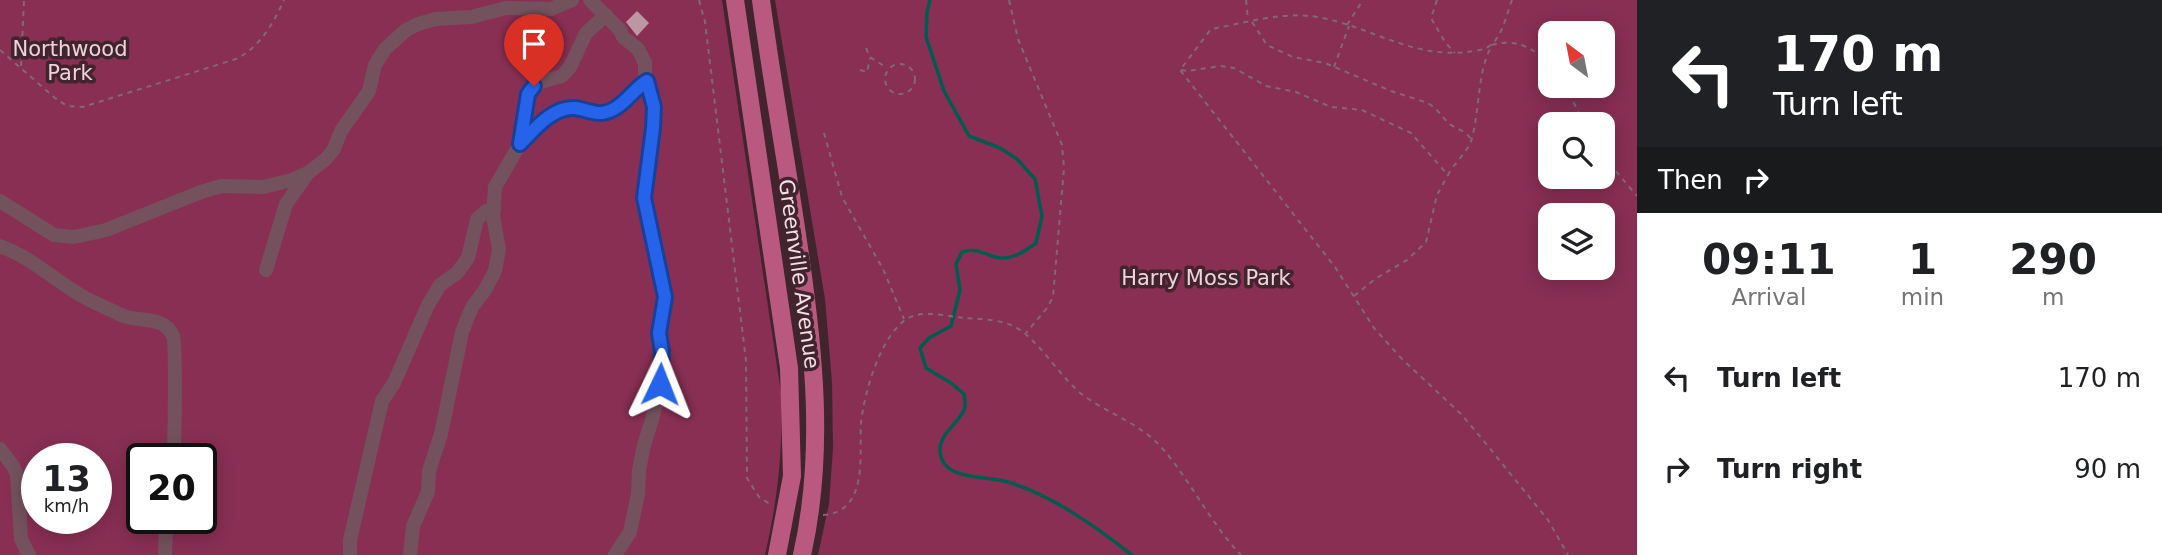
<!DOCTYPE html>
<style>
body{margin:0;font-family:"DejaVu Sans",sans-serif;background:#f2f2f2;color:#202124;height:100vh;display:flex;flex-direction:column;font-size:26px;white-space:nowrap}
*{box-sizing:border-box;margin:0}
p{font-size:23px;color:#757577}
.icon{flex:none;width:38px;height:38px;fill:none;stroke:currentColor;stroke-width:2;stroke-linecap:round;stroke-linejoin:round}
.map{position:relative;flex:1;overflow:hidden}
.panel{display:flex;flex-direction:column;background:#fff;width:525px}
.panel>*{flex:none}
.guide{background:#202124;color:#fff;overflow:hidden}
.needle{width:46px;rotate:328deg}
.fabs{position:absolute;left:1538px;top:21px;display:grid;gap:14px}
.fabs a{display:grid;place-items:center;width:77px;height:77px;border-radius:14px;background:#fff;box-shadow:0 4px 18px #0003;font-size:35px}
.speed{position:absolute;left:21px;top:443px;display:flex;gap:14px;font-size:35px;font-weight:700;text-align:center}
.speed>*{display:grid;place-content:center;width:91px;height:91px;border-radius:50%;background:#fff;box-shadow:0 4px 18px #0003;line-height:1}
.speed small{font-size:18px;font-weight:400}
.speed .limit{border:4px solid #111;border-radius:10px;background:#fff;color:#111}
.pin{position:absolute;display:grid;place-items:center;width:60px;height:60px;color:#fff;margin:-72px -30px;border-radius:50% 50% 50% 0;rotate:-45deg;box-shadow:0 0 7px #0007}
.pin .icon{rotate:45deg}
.me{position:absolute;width:77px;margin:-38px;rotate:2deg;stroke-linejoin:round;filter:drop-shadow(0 0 5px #0008)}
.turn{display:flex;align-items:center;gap:24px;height:147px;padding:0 21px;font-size:32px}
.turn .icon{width:91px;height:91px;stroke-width:2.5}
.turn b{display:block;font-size:49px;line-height:60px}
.then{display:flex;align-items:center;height:66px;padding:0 21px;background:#0003;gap:14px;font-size:26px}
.eta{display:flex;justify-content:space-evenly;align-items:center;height:119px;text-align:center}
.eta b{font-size:42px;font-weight:700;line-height:49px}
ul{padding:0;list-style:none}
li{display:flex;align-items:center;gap:21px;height:91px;padding:0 21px}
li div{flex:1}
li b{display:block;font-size:26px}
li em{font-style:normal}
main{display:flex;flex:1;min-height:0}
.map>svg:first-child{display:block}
.green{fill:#892f54;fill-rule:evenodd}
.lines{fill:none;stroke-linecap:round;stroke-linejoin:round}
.stream{stroke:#005c4f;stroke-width:3.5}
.building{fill:#bc96a2}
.path{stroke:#826871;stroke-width:2;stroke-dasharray:5 5;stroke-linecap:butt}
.minor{stroke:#74525d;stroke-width:14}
.major{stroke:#ba597f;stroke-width:18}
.route-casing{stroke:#184099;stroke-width:18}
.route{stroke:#2563eb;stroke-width:12}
.labels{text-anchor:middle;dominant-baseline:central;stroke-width:7;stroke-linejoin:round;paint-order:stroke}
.park-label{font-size:21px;fill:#eed3db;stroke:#41242e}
.street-label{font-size:21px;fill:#f5e0e6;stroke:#41242e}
</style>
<main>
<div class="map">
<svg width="1637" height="555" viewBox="0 0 1637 555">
<rect width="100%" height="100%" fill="#41242e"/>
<g class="green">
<path d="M0,0H722L781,393C783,452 778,498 765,555H0ZM37,458H96V518H37ZM142,458H201V518H142Z"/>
<path d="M775,0H1637V555H818L829,504L833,448L832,382L825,299ZM1550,33H1603V86H1550ZM1550,124H1603V177H1550ZM1550,215H1603V268H1550Z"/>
</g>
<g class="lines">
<path class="stream" d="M930,0L927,12L926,37L944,91L969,136L1000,148L1017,159L1035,179L1042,216L1036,243C1024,252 1011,261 995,257C981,253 978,248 962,252L956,264L960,290L951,326L929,338L920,348L926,368L951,383L964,394C965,399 966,405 964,410C958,424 939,434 940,451C942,482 987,475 1008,482C1053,496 1095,526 1132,555"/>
</g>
<polygon class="building" points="637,11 649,23 637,36 626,22"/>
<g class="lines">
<g class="path">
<polyline points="699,0 705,22 746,361 747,478 759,497 770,504"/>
<polyline points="1009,0 1018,39 1062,145 1064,168 1053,297 1047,308 1026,333"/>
<polyline points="1246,0 1248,20"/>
<polyline points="1437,0 1431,18 1445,42 1455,53"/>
<path d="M1512,0C1507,13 1503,34 1492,44C1486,50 1475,51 1467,52C1410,58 1370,26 1317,17C1282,11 1246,23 1211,29L1180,70L1335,267L1374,328L1402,359L1461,414L1478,434L1548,520L1568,555"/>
<polyline points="1252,22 1267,45 1293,57 1325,63 1391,91 1428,103 1435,108 1449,124 1466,133 1471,139"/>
<polyline points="1347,25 1363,0"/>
<polyline points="866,48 870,57 887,68"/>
<path d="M0,50L55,98L67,106L83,107L236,59C260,47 273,24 284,0"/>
<circle cx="900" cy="79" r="15"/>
<polyline points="21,66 24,0"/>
<polyline points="1334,67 1349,26"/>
<polyline points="860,70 867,72 870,58"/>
<path d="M1181,70L1188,71L1221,66L1234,68L1266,86L1296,92L1331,107L1362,110L1411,133L1448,175C1454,163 1469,151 1472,138C1480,108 1477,72 1492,45C1516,38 1538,48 1550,69"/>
<polyline points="1562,86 1572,99 1584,124"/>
<polyline points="824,133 842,197 883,269 904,319"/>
<polyline points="1603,156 1637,196"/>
<polyline points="1354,296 1375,279 1407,260 1426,242 1437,195 1448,175"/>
<path d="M823,515C869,512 859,455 861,423C864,393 883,323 916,315C931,312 949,316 964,318C979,319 996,319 1011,325C1038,336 1061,381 1087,398C1112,415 1142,425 1162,448C1191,481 1210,523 1241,555"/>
</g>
<g class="minor">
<polyline points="590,0 620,30 623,37 638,49 645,63 645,75 654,107 653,128 644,198 665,297 659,333 662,352 660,384 652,420 644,445 639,470 638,494 630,532 615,555"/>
<polyline points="520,144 528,94 540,82 562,76 570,67 586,33 606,15"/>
<polyline points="0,201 54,235 74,237 106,230 201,192 221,186 263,187 292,180 308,173 326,159 334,149 341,131 369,91 375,65 385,49 406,30 418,24 436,19 471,17 506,8 551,9 572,0"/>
<path d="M0,246C31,257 54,280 82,296C94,303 108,308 121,315C137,323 163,314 173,336C176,343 175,446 173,458"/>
<polyline points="266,270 286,204 308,173"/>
<polyline points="0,449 13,466 17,475 21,539 29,555"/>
<polyline points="165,555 166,518"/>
<polyline points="350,555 350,540 382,401 394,383 428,305 440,285 457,273 468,258 477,219 486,211 494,209"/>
<polyline points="410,555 413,526 428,492 429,471 441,434 462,332 472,307 485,290 495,271 499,249 493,216 495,187 520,144 548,117 567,108 602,113 620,105 635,88 647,81"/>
</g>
<g class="major">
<polyline points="735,0 789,368 792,476 777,555"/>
<path d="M761,0C772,83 787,165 799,248C814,350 825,453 802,555"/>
</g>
</g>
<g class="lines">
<defs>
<path id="route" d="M534,86L528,94L520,144C534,130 553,106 575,108C583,109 595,114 602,113C621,111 632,90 647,81L654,107L653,128L644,198L665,297L659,333L662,352L660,384"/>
</defs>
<use href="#route" class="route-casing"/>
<use href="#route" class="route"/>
</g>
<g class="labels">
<g class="park-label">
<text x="70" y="49">Northwood<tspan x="70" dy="24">Park</tspan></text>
<text x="1206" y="278">Harry Moss Park</text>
</g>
<g class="street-label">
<text transform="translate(799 274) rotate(82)">Greenville Avenue</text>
</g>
</g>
</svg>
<div class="fabs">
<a><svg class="needle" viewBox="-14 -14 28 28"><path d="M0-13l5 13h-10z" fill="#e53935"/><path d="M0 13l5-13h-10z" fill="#757577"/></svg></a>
<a><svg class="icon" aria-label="search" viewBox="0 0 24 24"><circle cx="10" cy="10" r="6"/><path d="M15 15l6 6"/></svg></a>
<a><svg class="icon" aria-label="layers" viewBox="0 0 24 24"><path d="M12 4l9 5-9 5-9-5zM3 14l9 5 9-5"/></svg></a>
</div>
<div class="speed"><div>13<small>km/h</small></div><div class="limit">20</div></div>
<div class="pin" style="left:534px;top:86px;background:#d93025"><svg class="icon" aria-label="arrive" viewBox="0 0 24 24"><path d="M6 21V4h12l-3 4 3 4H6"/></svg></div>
<svg class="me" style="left:660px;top:384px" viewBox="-20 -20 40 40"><path d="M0-17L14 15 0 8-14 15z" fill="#2563eb" stroke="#fff" stroke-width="4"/></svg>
</div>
<section class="panel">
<div class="guide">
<div class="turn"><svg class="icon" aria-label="left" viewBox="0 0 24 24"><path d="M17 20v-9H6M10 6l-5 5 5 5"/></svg><div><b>170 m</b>Turn left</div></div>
<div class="then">Then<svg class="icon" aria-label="right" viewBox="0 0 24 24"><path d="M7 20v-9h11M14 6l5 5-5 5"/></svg></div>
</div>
<div class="eta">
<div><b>09:11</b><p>Arrival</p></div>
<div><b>1</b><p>min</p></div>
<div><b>290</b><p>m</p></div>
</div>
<ul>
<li><svg class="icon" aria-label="left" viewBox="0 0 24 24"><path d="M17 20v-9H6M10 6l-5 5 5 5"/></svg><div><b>Turn left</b></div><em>170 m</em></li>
<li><svg class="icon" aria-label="right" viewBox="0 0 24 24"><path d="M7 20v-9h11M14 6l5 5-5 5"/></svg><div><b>Turn right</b></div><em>90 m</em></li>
</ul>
</section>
</main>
